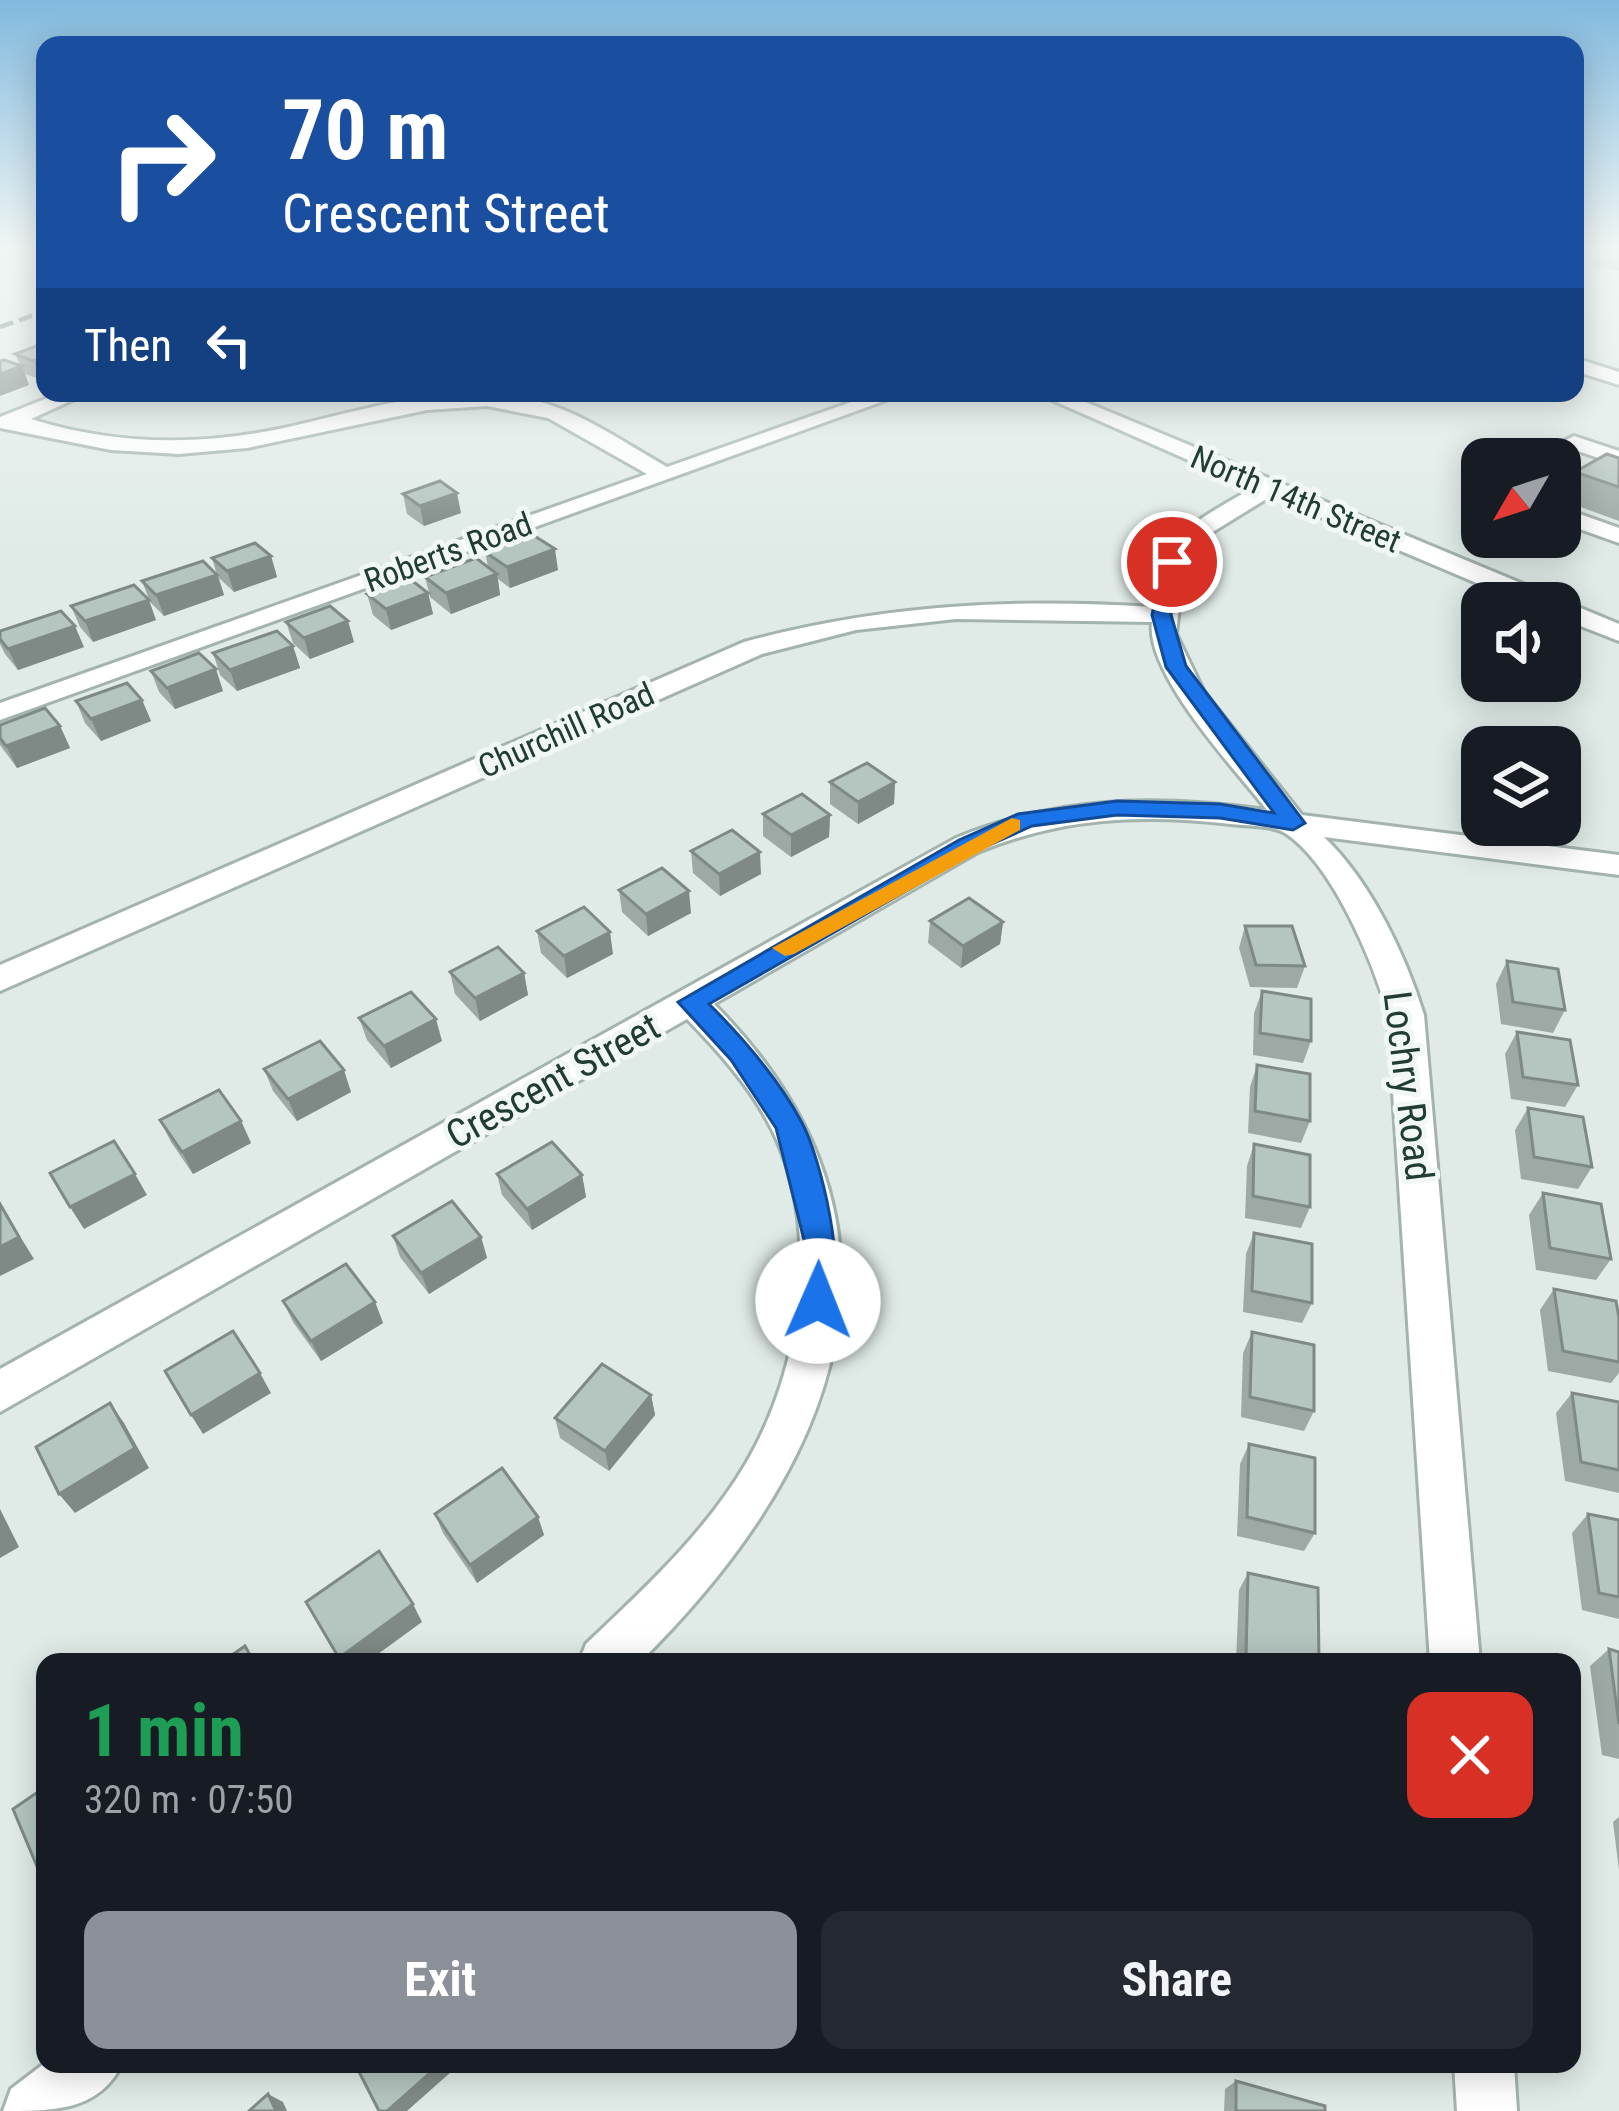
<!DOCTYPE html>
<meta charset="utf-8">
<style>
body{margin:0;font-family:"Roboto Condensed",sans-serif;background:#242831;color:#f1f3f6;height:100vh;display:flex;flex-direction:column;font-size:45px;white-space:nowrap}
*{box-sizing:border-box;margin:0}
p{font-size:39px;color:#9ea1a6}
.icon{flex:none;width:66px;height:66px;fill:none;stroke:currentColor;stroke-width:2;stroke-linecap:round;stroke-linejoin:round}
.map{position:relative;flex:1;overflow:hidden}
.panel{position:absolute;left:36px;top:1653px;width:1545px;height:420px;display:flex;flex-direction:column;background:#171b24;border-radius:24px;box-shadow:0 6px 30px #0003}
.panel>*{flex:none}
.guide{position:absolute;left:36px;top:36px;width:1548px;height:366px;border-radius:24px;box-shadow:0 6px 30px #0003;background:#1a4fa0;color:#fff;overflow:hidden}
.needle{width:78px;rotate:231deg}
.buttons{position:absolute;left:1461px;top:438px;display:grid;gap:24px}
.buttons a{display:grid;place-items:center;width:120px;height:120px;border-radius:24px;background:#171b24;box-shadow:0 6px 30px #0003;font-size:60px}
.pin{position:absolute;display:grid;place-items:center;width:102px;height:102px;color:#fff;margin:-51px;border:6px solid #fff;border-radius:50%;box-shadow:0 3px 12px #0007}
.me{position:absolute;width:132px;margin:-66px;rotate:1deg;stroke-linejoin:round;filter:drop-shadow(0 0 9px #0008)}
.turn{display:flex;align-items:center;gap:42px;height:252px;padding:0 48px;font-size:54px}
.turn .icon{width:156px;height:156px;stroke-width:2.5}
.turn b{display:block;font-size:84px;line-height:102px}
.then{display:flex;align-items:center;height:114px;padding:0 48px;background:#0003;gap:24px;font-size:45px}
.round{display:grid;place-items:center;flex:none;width:126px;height:126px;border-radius:24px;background:#242831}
.head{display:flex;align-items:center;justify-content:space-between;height:204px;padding:0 48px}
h1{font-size:72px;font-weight:700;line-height:90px;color:#1e9e55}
.button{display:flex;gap:24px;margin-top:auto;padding:24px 48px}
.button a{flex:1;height:138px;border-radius:24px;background:#8c9099;color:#fff;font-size:48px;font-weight:700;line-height:138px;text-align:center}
.button a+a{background:#242831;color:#f1f3f6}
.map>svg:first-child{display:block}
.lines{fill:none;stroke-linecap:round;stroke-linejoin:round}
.minor-casing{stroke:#a3b3ae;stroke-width:6}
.minor{fill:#fff;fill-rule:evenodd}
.rail{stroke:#5b7671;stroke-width:4.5;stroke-dasharray:14 6;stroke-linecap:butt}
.wall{fill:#9ca9a5}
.shaded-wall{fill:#7f8a86}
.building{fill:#b5c5c0;stroke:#7f8a86;stroke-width:3}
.route{fill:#1a73e8;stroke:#114b97;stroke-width:3}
.slow{fill:#f59e0b}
.labels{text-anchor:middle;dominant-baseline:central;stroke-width:10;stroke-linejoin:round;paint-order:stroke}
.far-street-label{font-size:33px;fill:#213b35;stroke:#f0f7f4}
.street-label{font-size:39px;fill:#213b35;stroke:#f0f7f4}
</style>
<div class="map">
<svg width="1619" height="2111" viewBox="0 0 1619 2111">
<rect width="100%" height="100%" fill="#e0ebe7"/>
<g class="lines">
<defs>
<g id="minor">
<polygon points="1575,358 1619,372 1619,385 1575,371"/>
<path d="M60,393H88L31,419C113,445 200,446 284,428C361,411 439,384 519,397C574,406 619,440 667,467L877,393H906L0,720V703L647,474L548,418L487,406L427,410L247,448L179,454L111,450L0,428V417Z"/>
<path d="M1036,393H1064L1619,624V641L1560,618V603H1524L1271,496L1203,538L1184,563L1176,634L1204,692L1302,815L1619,855V875L1324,837C1371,882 1405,954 1424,1015L1480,1662H1430L1388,1015C1374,963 1332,863 1285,833C1272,825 1246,826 1231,824C1142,814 1062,817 978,852L714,1004C936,1228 838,1466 640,1662H579L586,1644C644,1589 704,1534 745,1465C803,1368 824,1222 767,1120C747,1083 717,1050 687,1019L0,1412V1369L956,838C1059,796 1158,795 1267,810C1235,769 1145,674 1152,622L956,619L856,630L762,654L0,991V965L744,642C881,605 1012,598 1154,607C1164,531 1191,525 1252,488Z"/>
<polygon points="1574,436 1619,451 1619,465 1575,450 1557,459 1529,459"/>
<polygon points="1560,507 1619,528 1619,543 1560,522"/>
<path d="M45,2063V2064H122C99,2111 54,2111 3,2111L11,2089Z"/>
<polygon points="1454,2064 1514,2064 1517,2111 1457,2111"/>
</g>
</defs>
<use href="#minor" class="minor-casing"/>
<use href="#minor" class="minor"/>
<polyline class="rail" points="0,327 45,311"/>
</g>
<g class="wall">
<polygon points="1599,249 1619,249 1619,271 1593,266"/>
<polygon points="45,343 45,377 40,379 25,374 29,385 15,354"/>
<polygon points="1619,458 1619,521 1564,501 1575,472"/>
<polygon points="403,494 461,513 424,526 407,514"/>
<polygon points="485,552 558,570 510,588 498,579 500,595 451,614 430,597 425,577 488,567"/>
<polygon points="271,556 277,577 234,592 219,578 224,595 164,616 150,602 142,581 217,575 212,558"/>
<polygon points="428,593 433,614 391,630 373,615 367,594"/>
<polygon points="71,606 156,620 93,642 80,627"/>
<polygon points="286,622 354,642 310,659 293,643"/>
<polygon points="0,631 84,647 18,670 5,654 0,644"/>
<polygon points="293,646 300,668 237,691 220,675 213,653"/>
<polygon points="151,671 223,691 175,709 159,692"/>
<polygon points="142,700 151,721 101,741 85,723 76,701"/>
<polygon points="0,725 60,726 70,748 17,768 0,745"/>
<polygon points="830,782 895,782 894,804 858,824 830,804"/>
<polygon points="763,814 830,815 829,837 791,857 763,836"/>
<polygon points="691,851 761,874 720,896 693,873"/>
<polygon points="619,890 691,913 648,936 622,912"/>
<polygon points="930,921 1003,922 1000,944 961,968 928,943"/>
<polygon points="1245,926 1305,966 1297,988 1250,987 1239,948"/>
<polygon points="537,931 613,954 567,978 541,953"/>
<polygon points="1507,961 1565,1010 1553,1033 1501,1024 1496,984"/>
<polygon points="450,972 524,973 528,995 480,1021 455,994"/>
<polygon points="1262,991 1311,1041 1303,1063 1253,1055 1254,1013"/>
<polygon points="359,1018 442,1041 391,1068 367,1040"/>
<polygon points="1517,1032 1578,1085 1565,1107 1511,1099 1505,1054"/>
<polygon points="1257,1065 1310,1121 1301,1143 1248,1133 1250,1087"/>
<polygon points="264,1069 351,1092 297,1121 273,1091"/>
<polygon points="1528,1108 1592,1167 1578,1189 1521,1179 1515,1130"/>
<polygon points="160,1120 241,1121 251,1143 193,1174 171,1142"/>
<polygon points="1254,1144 1310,1207 1301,1228 1245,1218 1247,1166"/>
<polygon points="497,1174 582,1175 586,1197 532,1230 502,1195"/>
<polygon points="1543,1193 1611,1259 1596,1280 1536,1270 1529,1215"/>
<polygon points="1254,1233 1312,1303 1302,1323 1243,1312 1246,1254"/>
<polygon points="393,1236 481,1237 487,1258 429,1294 400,1257"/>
<polygon points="1554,1289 1619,1318 1619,1373 1611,1383 1548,1371 1540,1310"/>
<polygon points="283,1301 375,1302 383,1323 321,1361 293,1322"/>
<polygon points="1252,1332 1314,1411 1304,1431 1241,1417 1243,1353"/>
<polygon points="1572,1393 1619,1402 1619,1493 1565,1481 1556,1413"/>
<polygon points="651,1395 655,1415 609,1471 560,1438 555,1418"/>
<polygon points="1249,1444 1315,1533 1304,1551 1237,1536 1240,1464"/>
<polygon points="435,1514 538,1517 544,1535 477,1583 443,1533"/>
<polygon points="1588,1514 1619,1520 1619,1619 1582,1610 1572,1533"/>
<polygon points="1248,1573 1319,1662 1236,1662 1239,1590"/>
<polygon points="1609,1649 1619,1652 1619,1759 1602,1755 1590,1666"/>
<polygon points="1619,1817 1619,1870 1613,1822"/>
<polygon points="1236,2081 1325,2111 1224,2111 1225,2089"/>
</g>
<g class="shaded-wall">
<polygon points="45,356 45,377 40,379 33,361"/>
<polygon points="22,366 29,385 0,396 0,374"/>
<polygon points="457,493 461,513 424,526 420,506"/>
<polygon points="555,549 558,570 510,588 507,567"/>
<polygon points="271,556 277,577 234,592 227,571"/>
<polygon points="497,574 500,595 451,614 446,593"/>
<polygon points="217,575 224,595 164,616 156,595"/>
<polygon points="428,593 433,614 391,630 386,609"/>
<polygon points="149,600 156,620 93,642 85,621"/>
<polygon points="348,621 354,642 310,659 304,638"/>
<polygon points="75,626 84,647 18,670 8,649"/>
<polygon points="293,646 300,668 237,691 230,670"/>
<polygon points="216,669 223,691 175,709 167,688"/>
<polygon points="142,700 151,721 101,741 91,719"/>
<polygon points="60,726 70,748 17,768 6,746"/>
<polygon points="895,782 894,804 858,824 858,802"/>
<polygon points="830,815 829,837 791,857 791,835"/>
<polygon points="760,852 761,874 720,896 719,874"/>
<polygon points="689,891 691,913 648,936 646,914"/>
<polygon points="1003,922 1000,944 961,968 963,946"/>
<polygon points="610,932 613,954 567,978 564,956"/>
<polygon points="524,973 528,995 480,1021 475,998"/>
<polygon points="436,1019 442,1041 391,1068 384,1046"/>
<polygon points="344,1070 351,1092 297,1121 288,1099"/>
<polygon points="241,1121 251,1143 193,1174 182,1152"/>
<polygon points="135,1174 147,1195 84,1229 70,1207"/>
<polygon points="582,1175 586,1197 532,1230 527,1209"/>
<polygon points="0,1204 34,1259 0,1276"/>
<polygon points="481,1237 487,1258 429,1294 421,1273"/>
<polygon points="375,1302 383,1323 321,1361 311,1341"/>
<polygon points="260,1373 271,1393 203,1434 191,1415"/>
<polygon points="651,1395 655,1415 609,1471 605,1451"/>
<polygon points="110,1403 124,1423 149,1468 75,1513 59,1494"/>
<polygon points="0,1509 19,1547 0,1558"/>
<polygon points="538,1517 544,1535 477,1583 470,1565"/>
<polygon points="413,1604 422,1622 367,1662 342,1662 339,1658"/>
<polygon points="440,2064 460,2064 407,2111 387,2111"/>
<polygon points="268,2094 283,2102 287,2111 276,2111"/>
</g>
<g class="building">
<polygon points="45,343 45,356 33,361 15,354"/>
<polygon points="4,360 22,366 0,374 0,361"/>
<polygon points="1607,454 1619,458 1619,487 1575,472"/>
<polygon points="440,481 457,493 420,506 403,494"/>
<polygon points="533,535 555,549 507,567 485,552"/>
<polygon points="255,543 271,556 227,571 212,558"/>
<polygon points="476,558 497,574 446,593 425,577"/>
<polygon points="203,561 217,575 156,595 142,581"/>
<polygon points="410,579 428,593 386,609 367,594"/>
<polygon points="134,585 149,600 85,621 71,606"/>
<polygon points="330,606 348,621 304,638 286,622"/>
<polygon points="61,611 75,626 8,649 0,639 0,631"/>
<polygon points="277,631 293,646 230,670 213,653"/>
<polygon points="199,653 216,669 167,688 151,671"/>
<polygon points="127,683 142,700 91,719 76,701"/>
<polygon points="45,708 60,726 6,746 0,738 0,725"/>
<polygon points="867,763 895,782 858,802 830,782"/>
<polygon points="802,794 830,815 791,835 763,814"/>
<polygon points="732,830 760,852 719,874 691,851"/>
<polygon points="662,868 689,891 646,914 619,890"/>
<polygon points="969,898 1003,922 963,946 930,921"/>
<polygon points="584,907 610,932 564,956 537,931"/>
<polygon points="1245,926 1292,926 1305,966 1256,965"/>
<polygon points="498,947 524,973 475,998 450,972"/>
<polygon points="1507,961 1558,969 1565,1010 1513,1002"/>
<polygon points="1262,991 1311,999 1311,1041 1260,1033"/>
<polygon points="411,992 436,1019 384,1046 359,1018"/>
<polygon points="1517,1032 1570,1040 1578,1085 1523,1077"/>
<polygon points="320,1041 344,1070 288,1099 264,1069"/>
<polygon points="1257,1065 1310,1074 1310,1121 1255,1111"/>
<polygon points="219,1090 241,1121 182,1152 160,1120"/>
<polygon points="1528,1108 1583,1117 1592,1167 1534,1157"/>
<polygon points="114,1141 135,1174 70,1207 50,1173"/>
<polygon points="552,1142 582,1175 527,1209 497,1174"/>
<polygon points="1254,1144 1310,1155 1310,1207 1253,1196"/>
<polygon points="1543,1193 1601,1204 1611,1259 1550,1248"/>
<polygon points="452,1201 481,1237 421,1273 393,1236"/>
<polygon points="0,1204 19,1237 0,1247"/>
<polygon points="1254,1233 1312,1244 1312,1303 1252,1291"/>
<polygon points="346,1264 375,1302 311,1341 283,1301"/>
<polygon points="1554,1289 1616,1301 1619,1318 1619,1362 1563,1351"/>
<polygon points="233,1331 260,1373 191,1415 165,1371"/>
<polygon points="1252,1332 1314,1345 1314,1411 1250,1397"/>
<polygon points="602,1364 651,1395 605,1451 555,1418"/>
<polygon points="1572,1393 1619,1402 1619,1470 1581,1462"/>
<polygon points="110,1403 135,1448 59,1494 36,1447"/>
<polygon points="1249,1444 1315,1458 1315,1533 1247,1517"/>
<polygon points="502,1468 538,1517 470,1565 435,1514"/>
<polygon points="1588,1514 1619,1520 1619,1597 1599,1593"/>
<polygon points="379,1551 413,1604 339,1658 306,1602"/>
<polygon points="1248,1573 1318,1588 1319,1662 1270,1662 1246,1656"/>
<polygon points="245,1646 254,1662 222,1662"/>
<polygon points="1609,1649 1619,1652 1619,1724"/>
<polygon points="45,1787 45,1873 41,1876 13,1809"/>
<polygon points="355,2064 440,2064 387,2111 379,2111"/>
<polygon points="1236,2081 1325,2106 1325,2111 1236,2111"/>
<polygon points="268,2094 276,2111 249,2111"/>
</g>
<linearGradient id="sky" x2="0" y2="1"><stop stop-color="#81b9de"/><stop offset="0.46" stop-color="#f1f6f4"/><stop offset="1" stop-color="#f1f6f4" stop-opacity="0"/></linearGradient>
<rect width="1619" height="545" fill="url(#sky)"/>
<path class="route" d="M1172,557L1181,562L1171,615L1186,666L1305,823L1293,830L1220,818L1117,815L1032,826L976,851L709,1004C744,1039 777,1077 801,1121C821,1157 848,1272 829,1310H807L802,1301L804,1240L776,1128L731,1060L678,1002L959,840L1018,814L1117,801L1220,804L1274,813L1166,667L1152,615L1163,562Z"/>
<polygon class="slow" points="1012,818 1020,820 1020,830 794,954 785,956 772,948"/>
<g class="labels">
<g class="far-street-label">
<text transform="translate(1296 499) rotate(23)">North 14th Street</text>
<text transform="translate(448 552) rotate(-20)">Roberts Road</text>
<text transform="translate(566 730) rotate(-24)">Churchill Road</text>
</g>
<g class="street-label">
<text transform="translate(553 1081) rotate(-29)">Crescent Street</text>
<text transform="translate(1408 1086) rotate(83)">Lochry Road</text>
</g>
</g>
</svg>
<div class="buttons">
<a><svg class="needle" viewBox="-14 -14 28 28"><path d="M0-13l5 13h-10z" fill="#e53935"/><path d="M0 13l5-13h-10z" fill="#9ea1a6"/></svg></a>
<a><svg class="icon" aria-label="sound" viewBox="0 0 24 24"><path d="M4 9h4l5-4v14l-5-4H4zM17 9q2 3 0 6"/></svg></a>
<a><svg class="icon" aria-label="layers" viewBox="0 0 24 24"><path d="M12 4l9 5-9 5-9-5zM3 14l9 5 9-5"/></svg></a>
</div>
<div class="pin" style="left:1172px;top:562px;background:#d93025"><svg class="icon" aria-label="arrive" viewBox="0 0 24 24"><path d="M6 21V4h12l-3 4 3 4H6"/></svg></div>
<svg class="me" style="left:818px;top:1301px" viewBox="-20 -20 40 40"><circle r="19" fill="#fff"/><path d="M0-13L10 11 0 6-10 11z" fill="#1a73e8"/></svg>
<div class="guide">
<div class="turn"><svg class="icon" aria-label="right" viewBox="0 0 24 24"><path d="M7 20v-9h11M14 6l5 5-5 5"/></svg><div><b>70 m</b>Crescent Street</div></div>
<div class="then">Then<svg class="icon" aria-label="left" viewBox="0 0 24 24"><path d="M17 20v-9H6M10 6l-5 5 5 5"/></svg></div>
</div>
<section class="panel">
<div class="head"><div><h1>1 min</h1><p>320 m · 07:50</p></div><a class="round" style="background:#d93025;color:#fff"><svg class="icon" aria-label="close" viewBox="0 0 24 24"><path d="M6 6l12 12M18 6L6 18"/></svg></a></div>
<div class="button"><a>Exit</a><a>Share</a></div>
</section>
</div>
